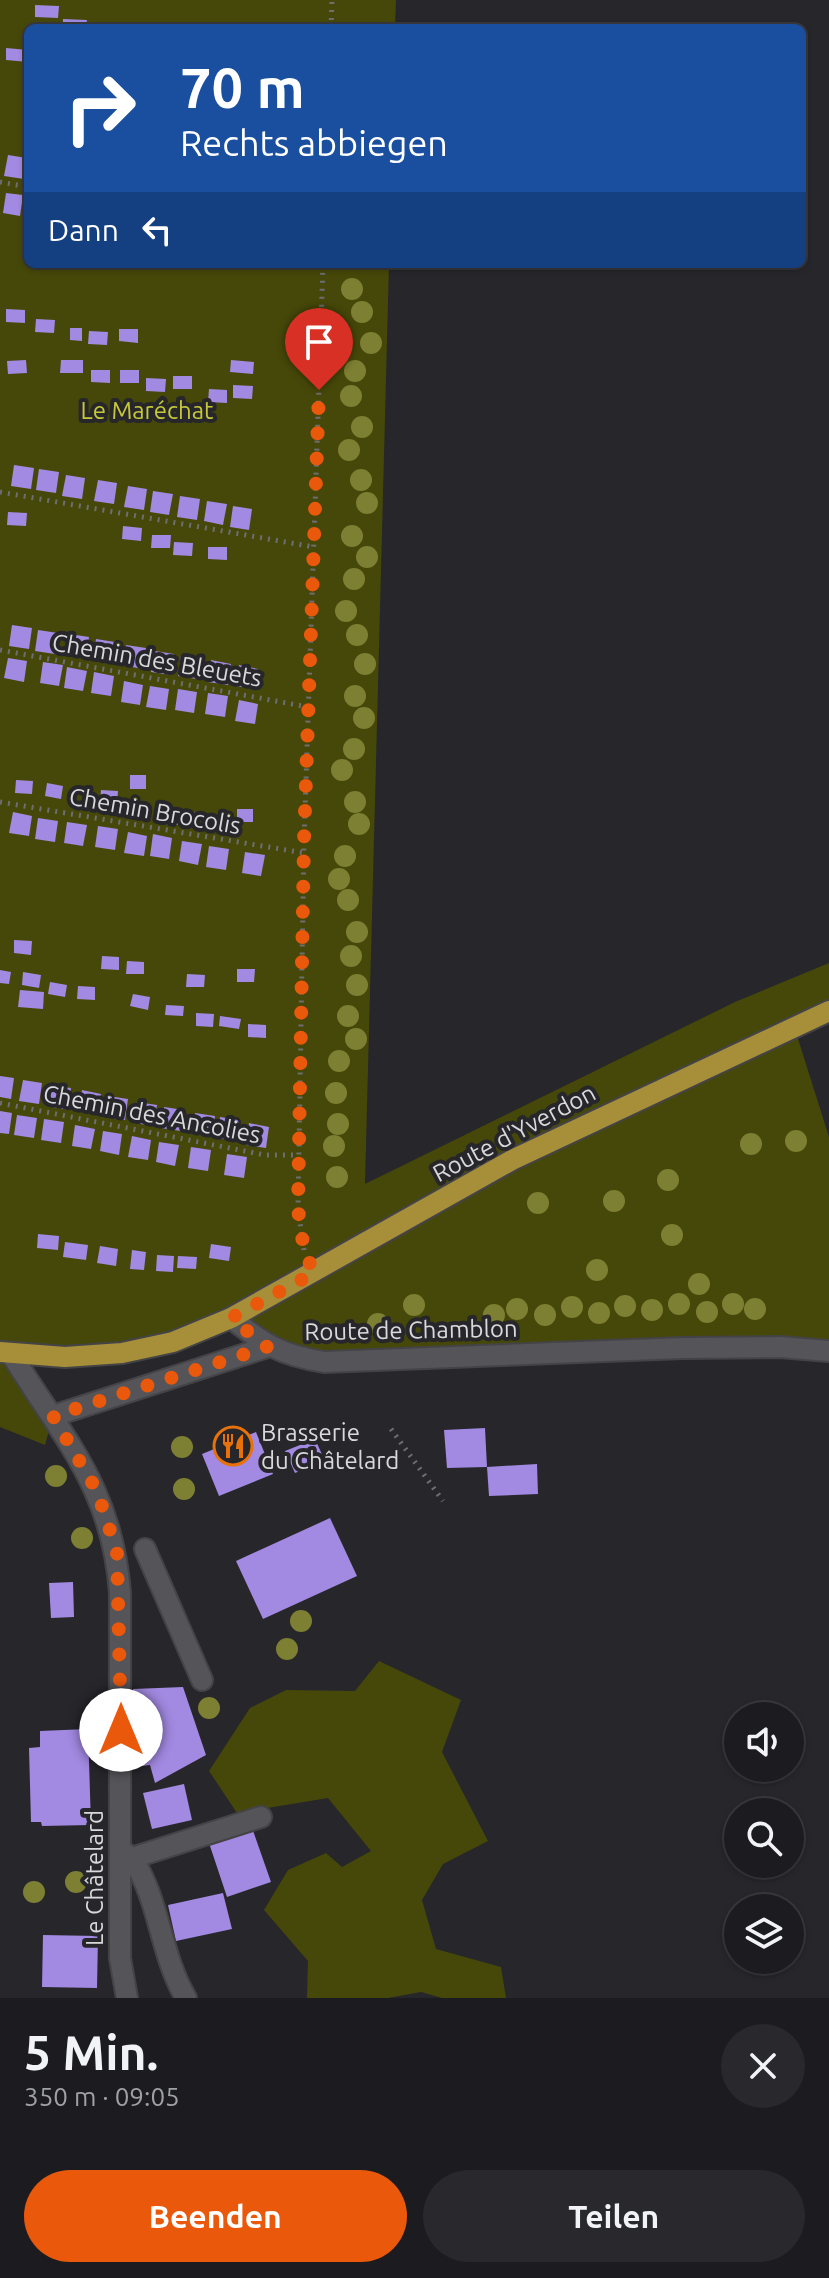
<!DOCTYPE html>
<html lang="de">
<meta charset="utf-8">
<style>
body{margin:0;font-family:Ubuntu,sans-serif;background:#29292d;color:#f1f3f6;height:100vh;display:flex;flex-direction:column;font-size:30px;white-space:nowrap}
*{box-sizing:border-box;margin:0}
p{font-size:26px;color:#a0a1a5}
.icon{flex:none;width:44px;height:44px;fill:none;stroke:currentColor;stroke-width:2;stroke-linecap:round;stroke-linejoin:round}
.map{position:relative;height:1998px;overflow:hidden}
.details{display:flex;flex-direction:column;background:#1c1c20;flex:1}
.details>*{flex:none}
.hud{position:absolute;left:24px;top:24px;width:782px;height:244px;border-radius:12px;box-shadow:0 2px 6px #0004,0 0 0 2px #3a3a3e;background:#1a4fa0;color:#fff;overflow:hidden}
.controls{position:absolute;left:724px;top:1702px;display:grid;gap:16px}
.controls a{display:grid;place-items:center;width:80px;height:80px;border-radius:50%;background:#1c1c20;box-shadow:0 2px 6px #0004,0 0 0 2px #3a3a3e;font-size:40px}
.pin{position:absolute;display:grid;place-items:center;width:68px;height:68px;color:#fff;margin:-82px -34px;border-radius:50% 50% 50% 0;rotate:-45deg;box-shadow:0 0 8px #0007}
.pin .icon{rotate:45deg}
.me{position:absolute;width:88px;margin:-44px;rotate:0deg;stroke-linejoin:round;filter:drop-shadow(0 0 6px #0008)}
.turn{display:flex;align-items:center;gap:28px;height:168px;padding:0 24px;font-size:36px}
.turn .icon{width:104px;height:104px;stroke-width:2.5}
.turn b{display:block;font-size:56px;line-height:68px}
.then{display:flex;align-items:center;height:76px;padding:0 24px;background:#0003;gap:16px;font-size:30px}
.round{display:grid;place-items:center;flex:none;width:84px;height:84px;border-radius:42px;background:#29292d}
.headline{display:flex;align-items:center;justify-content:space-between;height:136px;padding:0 24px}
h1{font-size:48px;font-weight:700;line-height:60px}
.primary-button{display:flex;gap:16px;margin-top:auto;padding:16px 24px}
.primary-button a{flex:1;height:92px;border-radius:48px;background:#ea580c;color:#fff;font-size:32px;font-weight:700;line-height:92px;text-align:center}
.primary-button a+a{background:#29292d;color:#f1f3f6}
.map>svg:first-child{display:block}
.green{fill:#464809}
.building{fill:#a289e1}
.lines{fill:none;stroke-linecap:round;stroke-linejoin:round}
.minor-casing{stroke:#444447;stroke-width:24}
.major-casing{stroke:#444447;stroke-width:24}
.path{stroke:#6e6e72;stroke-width:5;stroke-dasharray:2 6;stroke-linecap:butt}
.minor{stroke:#545459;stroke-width:20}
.major{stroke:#a78f3a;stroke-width:20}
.tree{fill:#7d7f32}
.route{stroke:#ea580c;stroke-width:14;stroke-dasharray:0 25.2}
.labels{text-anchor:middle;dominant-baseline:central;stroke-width:8;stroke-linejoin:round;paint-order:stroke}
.park-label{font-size:24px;fill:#c5c837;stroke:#26262b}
.street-label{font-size:24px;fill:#d9d9dc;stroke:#26262b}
.poi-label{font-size:24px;fill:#d9d9dc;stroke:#26262b;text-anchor:start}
</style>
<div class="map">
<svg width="829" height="1998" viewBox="0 0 829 1998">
<rect width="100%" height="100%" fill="#26262b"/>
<g class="green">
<polygon points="0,0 396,0 395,28 28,28 28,264 389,264 365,1184 735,1002 829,963 829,1011 794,1026 829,1137 829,1351 324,1362 231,1318 173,1342 13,1355 53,1416 45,1445 0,1427"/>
<polygon points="379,1661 461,1700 442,1752 488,1841 443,1864 422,1900 436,1949 501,1967 506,1998 442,1998 421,1992 388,1998 307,1998 308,1961 264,1910 288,1870 326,1853 342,1867 371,1851 328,1798 237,1813 209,1771 250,1708 286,1690 355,1691"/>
</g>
<g class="building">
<polygon points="35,5 59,6 58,18 35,17"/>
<polygon points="63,19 87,20 86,28 63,28"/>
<polygon points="6,48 28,50 28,62 6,60"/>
<polygon points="8,155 27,158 24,179 4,176"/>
<polygon points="6,193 23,195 20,216 3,213"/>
<polygon points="6,309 25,310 25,323 6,322"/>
<polygon points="36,319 55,320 54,333 35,332"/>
<polygon points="70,328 82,328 82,341 70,340"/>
<polygon points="119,329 138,329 138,343 119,341"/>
<polygon points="89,331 108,332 107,345 88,344"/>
<polygon points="26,360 27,373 8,374 7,361"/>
<polygon points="61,360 83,360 83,373 60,373"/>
<polygon points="231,360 254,362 253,374 230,372"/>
<polygon points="91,370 110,370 110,383 91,382"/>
<rect x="120" y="370" width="19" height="13"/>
<rect x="173" y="376" width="19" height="13"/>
<polygon points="146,378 166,379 165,392 146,391"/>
<polygon points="233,385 253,386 252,399 233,398"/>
<polygon points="209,389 227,390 227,403 208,402"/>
<polygon points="14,465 34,468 31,489 11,486"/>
<polygon points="39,469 59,472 56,493 36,490"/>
<polygon points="66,475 85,478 82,499 62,496"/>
<polygon points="98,480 117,483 114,504 94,501"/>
<polygon points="128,486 147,489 144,510 124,507"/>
<polygon points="153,491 173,494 169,515 150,512"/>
<polygon points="180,496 200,499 197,520 177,517"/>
<polygon points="207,501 227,504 223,525 204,521"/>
<polygon points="233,506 252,509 249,530 230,527"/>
<polygon points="8,512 27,513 26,526 7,525"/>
<polygon points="123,526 142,528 141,541 122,539"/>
<polygon points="152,535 171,535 170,548 151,548"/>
<polygon points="174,542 193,543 192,556 173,555"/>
<polygon points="208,547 227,547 227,560 208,559"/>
<polygon points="12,625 32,628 29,649 9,646"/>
<polygon points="38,630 58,633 55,654 35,651"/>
<polygon points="70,634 89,637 86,658 66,655"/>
<polygon points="96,639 115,642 112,663 93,660"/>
<polygon points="126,645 146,648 142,669 123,665"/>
<polygon points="155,651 174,654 171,675 151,672"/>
<polygon points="181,655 201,658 197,679 178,676"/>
<polygon points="8,658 27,661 24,682 4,678"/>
<polygon points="211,660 231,664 228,685 208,682"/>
<polygon points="43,662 63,665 59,686 40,683"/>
<polygon points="239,665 258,669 255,689 236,686"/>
<polygon points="67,667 87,671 83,691 64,688"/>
<polygon points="94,672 114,676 111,696 91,693"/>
<polygon points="124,681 143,685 140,705 121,702"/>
<polygon points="150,686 169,689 166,710 146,707"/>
<polygon points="178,689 197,692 194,713 175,710"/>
<polygon points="208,693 228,696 225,717 205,714"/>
<polygon points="239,700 258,704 255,724 235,721"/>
<rect x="130" y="775" width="16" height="14"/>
<polygon points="16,780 33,781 32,794 15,793"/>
<polygon points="47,783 63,786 61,799 45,796"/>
<polygon points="101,790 118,791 117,804 100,803"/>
<rect x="237" y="809" width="16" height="13"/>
<polygon points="162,811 179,811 179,825 163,824"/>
<polygon points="13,812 32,816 29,836 9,833"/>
<rect x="182" y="812" width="16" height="13"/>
<polygon points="38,818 58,821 55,842 35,839"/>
<polygon points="213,821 231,823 230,833 212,831"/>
<polygon points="67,822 87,825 83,846 64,843"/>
<polygon points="98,826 118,829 115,850 95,847"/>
<polygon points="128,832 147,836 144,856 124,853"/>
<polygon points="153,834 172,838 169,859 150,856"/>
<polygon points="182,841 202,844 198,865 179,861"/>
<polygon points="209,846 229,849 226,870 206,867"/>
<polygon points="245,852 265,855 261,876 242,873"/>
<polygon points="14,940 32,941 31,955 14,953"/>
<polygon points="102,956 119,957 119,970 101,969"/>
<polygon points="127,961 144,962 144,974 126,974"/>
<polygon points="237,969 255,969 254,982 237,982"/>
<polygon points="0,970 11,972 9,984 0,983"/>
<polygon points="23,972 41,975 39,988 22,985"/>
<polygon points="187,974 205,975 204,987 186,987"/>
<polygon points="50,982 67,985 65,997 48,994"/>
<polygon points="78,986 95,987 95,1000 77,999"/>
<polygon points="20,990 44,992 43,1009 18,1007"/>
<polygon points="133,994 150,997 148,1010 130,1006"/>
<polygon points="166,1005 184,1006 183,1016 165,1015"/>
<polygon points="196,1013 214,1014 213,1027 196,1026"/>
<polygon points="220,1016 241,1019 239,1029 219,1026"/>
<polygon points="248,1024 266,1025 266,1038 248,1037"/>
<polygon points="0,1076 14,1078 11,1099 0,1097"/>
<polygon points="23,1080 42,1083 39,1104 19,1101"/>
<polygon points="52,1085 71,1088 68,1110 48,1106"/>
<polygon points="82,1090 101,1094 98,1114 78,1111"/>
<polygon points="108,1096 128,1099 125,1120 105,1117"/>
<polygon points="137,1102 157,1105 154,1126 134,1123"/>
<polygon points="164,1107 184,1110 181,1131 161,1128"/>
<polygon points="0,1111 12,1113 9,1134 0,1133"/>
<polygon points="195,1113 215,1116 212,1137 192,1133"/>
<polygon points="17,1115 37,1118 34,1138 14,1135"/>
<polygon points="220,1117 240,1120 236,1141 217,1138"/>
<polygon points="44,1119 64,1122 61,1143 41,1140"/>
<polygon points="249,1123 269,1127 266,1148 246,1145"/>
<polygon points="75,1125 95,1129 91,1149 72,1146"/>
<polygon points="103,1131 122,1134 119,1155 100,1151"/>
<polygon points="132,1136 151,1140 148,1160 128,1157"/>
<polygon points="159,1142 179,1145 175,1166 156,1162"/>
<polygon points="191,1147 211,1150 208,1171 188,1168"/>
<polygon points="227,1154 247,1157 244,1178 224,1175"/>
<polygon points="38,1234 59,1236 58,1250 37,1248"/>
<polygon points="65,1242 88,1245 86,1260 63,1257"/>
<polygon points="211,1244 231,1247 229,1261 209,1258"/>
<polygon points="100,1246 118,1249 116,1266 97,1263"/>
<polygon points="132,1250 146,1252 144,1270 130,1269"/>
<polygon points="157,1255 174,1256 173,1272 156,1271"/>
<polygon points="178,1256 197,1257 196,1269 177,1268"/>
<polygon points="485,1428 487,1467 447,1468 444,1430"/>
<polygon points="256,1432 273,1474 219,1496 202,1454"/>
<polygon points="315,1439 325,1461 295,1473 285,1451"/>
<polygon points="537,1464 538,1494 489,1496 487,1467"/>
<polygon points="330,1518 357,1576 263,1619 236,1561"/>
<polygon points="73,1582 74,1617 51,1618 49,1583"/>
<polygon points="183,1687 206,1755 155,1783 150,1765 142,1766 140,1740 134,1739 133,1689"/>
<polygon points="88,1729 91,1825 42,1826 41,1822 31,1822 29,1748 40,1747 40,1731"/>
<polygon points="184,1784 192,1820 152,1829 143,1793"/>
<polygon points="251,1825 271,1882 227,1897 208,1840"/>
<polygon points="223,1893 232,1929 176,1941 168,1905"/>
<polygon points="43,1935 98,1936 97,1988 42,1987"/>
</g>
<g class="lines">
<defs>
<g id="minor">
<path d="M231,1318C265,1345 281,1355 324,1362L683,1348L780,1347L829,1351"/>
<path d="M12,1355C64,1440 112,1487 120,1593V1958L127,1998"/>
<polyline points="53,1416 267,1347"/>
<polyline points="145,1549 202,1680"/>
<polyline points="121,1850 132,1858 261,1817"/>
<path d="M132,1858C160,1901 160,1954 186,1998"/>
</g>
<polyline id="major" points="0,1352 65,1357 122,1353 173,1342 231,1318 512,1160 829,1011"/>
</defs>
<use href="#minor" class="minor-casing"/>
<use href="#major" class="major-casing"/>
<g class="path">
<polyline points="331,28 332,0"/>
<polyline points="0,182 28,187"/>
<polyline points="0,492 314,547"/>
<polyline points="0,650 308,707"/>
<polyline points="0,802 304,853"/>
<polyline points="0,1103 265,1155 298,1155"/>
<polyline points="304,1250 298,1209 304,841 323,264"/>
<polyline points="391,1429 443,1501"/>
</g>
<use href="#minor" class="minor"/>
<use href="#major" class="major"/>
</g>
<g class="tree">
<circle cx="352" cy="289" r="11"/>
<circle cx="362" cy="312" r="11"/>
<circle cx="371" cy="343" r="11"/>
<circle cx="355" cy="371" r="11"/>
<circle cx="351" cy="396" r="11"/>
<circle cx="362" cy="427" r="11"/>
<circle cx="349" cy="450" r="11"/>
<circle cx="361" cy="480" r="11"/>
<circle cx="367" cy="503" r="11"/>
<circle cx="352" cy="536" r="11"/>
<circle cx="367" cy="557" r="11"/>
<circle cx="354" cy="579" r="11"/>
<circle cx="346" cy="611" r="11"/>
<circle cx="357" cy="635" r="11"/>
<circle cx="365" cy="664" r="11"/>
<circle cx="355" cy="696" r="11"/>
<circle cx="364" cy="718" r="11"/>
<circle cx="354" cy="749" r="11"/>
<circle cx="342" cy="770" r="11"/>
<circle cx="355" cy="802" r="11"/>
<circle cx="359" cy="824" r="11"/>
<circle cx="345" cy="856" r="11"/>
<circle cx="339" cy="879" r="11"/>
<circle cx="348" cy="900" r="11"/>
<circle cx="357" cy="932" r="11"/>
<circle cx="351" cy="956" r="11"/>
<circle cx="357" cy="985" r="11"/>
<circle cx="348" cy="1016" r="11"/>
<circle cx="356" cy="1039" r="11"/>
<circle cx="339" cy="1061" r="11"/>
<circle cx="336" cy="1093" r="11"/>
<circle cx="338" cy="1124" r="11"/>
<circle cx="796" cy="1141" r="11"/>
<circle cx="751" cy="1144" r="11"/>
<circle cx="334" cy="1146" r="11"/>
<circle cx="337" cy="1177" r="11"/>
<circle cx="668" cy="1180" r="11"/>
<circle cx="614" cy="1201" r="11"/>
<circle cx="538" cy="1203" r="11"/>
<circle cx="672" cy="1235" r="11"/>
<circle cx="597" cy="1270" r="11"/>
<circle cx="699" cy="1284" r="11"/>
<circle cx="679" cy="1304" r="11"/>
<circle cx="733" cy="1304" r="11"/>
<circle cx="414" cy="1305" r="11"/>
<circle cx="625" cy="1306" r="11"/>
<circle cx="572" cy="1307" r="11"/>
<circle cx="517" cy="1309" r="11"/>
<circle cx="755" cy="1309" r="11"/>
<circle cx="652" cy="1310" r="11"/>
<circle cx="707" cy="1312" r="11"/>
<circle cx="599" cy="1313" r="11"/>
<circle cx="494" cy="1315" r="11"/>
<circle cx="545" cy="1315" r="11"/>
<circle cx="378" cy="1324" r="11"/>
<circle cx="182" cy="1447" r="11"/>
<circle cx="56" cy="1476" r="11"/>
<circle cx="184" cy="1489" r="11"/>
<circle cx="82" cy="1538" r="11"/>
<circle cx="301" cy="1621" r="11"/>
<circle cx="287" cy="1649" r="11"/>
<circle cx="209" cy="1708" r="11"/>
<circle cx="76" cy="1882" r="11"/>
<circle cx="34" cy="1892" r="11"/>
</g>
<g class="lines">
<polyline class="route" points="121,1730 117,1552 97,1491 53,1416 267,1347 231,1318 314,1273 304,1250 298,1209 304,841 319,390"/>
</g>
<defs>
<symbol id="restaurant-ring" viewBox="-11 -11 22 22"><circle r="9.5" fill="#26262b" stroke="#e8710a" stroke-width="1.5"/><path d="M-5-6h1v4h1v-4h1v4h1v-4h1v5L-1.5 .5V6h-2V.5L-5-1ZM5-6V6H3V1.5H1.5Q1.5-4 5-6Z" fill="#e8710a"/></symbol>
</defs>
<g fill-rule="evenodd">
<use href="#restaurant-ring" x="211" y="1424" width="44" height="44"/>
</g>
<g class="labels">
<g class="park-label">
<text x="147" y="410">Le Maréchat</text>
</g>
<g class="street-label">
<text transform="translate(157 660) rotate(10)">Chemin des Bleuets</text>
<text transform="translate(155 811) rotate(10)">Chemin Brocolis</text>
<text transform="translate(152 1114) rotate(11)">Chemin des Ancolies</text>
<text transform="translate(514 1133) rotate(-28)">Route d'Yverdon</text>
<text transform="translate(411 1330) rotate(-1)">Route de Chamblon</text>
<text transform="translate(94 1878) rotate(-90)">Le Châtelard</text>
</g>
<g class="poi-label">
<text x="261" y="1432">Brasserie<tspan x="261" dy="28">du Châtelard</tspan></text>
</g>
</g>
</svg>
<div class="controls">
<a><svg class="icon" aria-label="sound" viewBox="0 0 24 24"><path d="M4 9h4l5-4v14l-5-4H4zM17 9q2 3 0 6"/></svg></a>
<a><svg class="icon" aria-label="search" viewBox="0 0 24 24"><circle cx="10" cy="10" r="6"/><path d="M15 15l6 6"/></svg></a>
<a><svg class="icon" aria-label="layers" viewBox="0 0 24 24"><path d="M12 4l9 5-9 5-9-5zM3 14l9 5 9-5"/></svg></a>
</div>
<div class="pin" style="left:319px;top:390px;background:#d93025"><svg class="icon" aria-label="arrive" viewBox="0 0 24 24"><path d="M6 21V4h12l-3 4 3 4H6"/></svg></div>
<svg class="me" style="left:121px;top:1730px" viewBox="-20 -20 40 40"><circle r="19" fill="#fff"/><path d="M0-13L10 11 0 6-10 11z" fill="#ea580c"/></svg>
<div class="hud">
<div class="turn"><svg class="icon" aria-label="right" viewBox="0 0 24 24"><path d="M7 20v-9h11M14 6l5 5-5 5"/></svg><div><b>70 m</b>Rechts abbiegen</div></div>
<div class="then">Dann<svg class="icon" aria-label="left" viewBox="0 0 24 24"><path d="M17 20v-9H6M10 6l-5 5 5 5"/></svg></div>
</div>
</div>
<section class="details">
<div class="headline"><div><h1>5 Min.</h1><p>350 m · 09:05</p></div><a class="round"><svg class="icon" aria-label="close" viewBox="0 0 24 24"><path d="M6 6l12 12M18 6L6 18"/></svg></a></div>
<div class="primary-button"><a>Beenden</a><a>Teilen</a></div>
</section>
